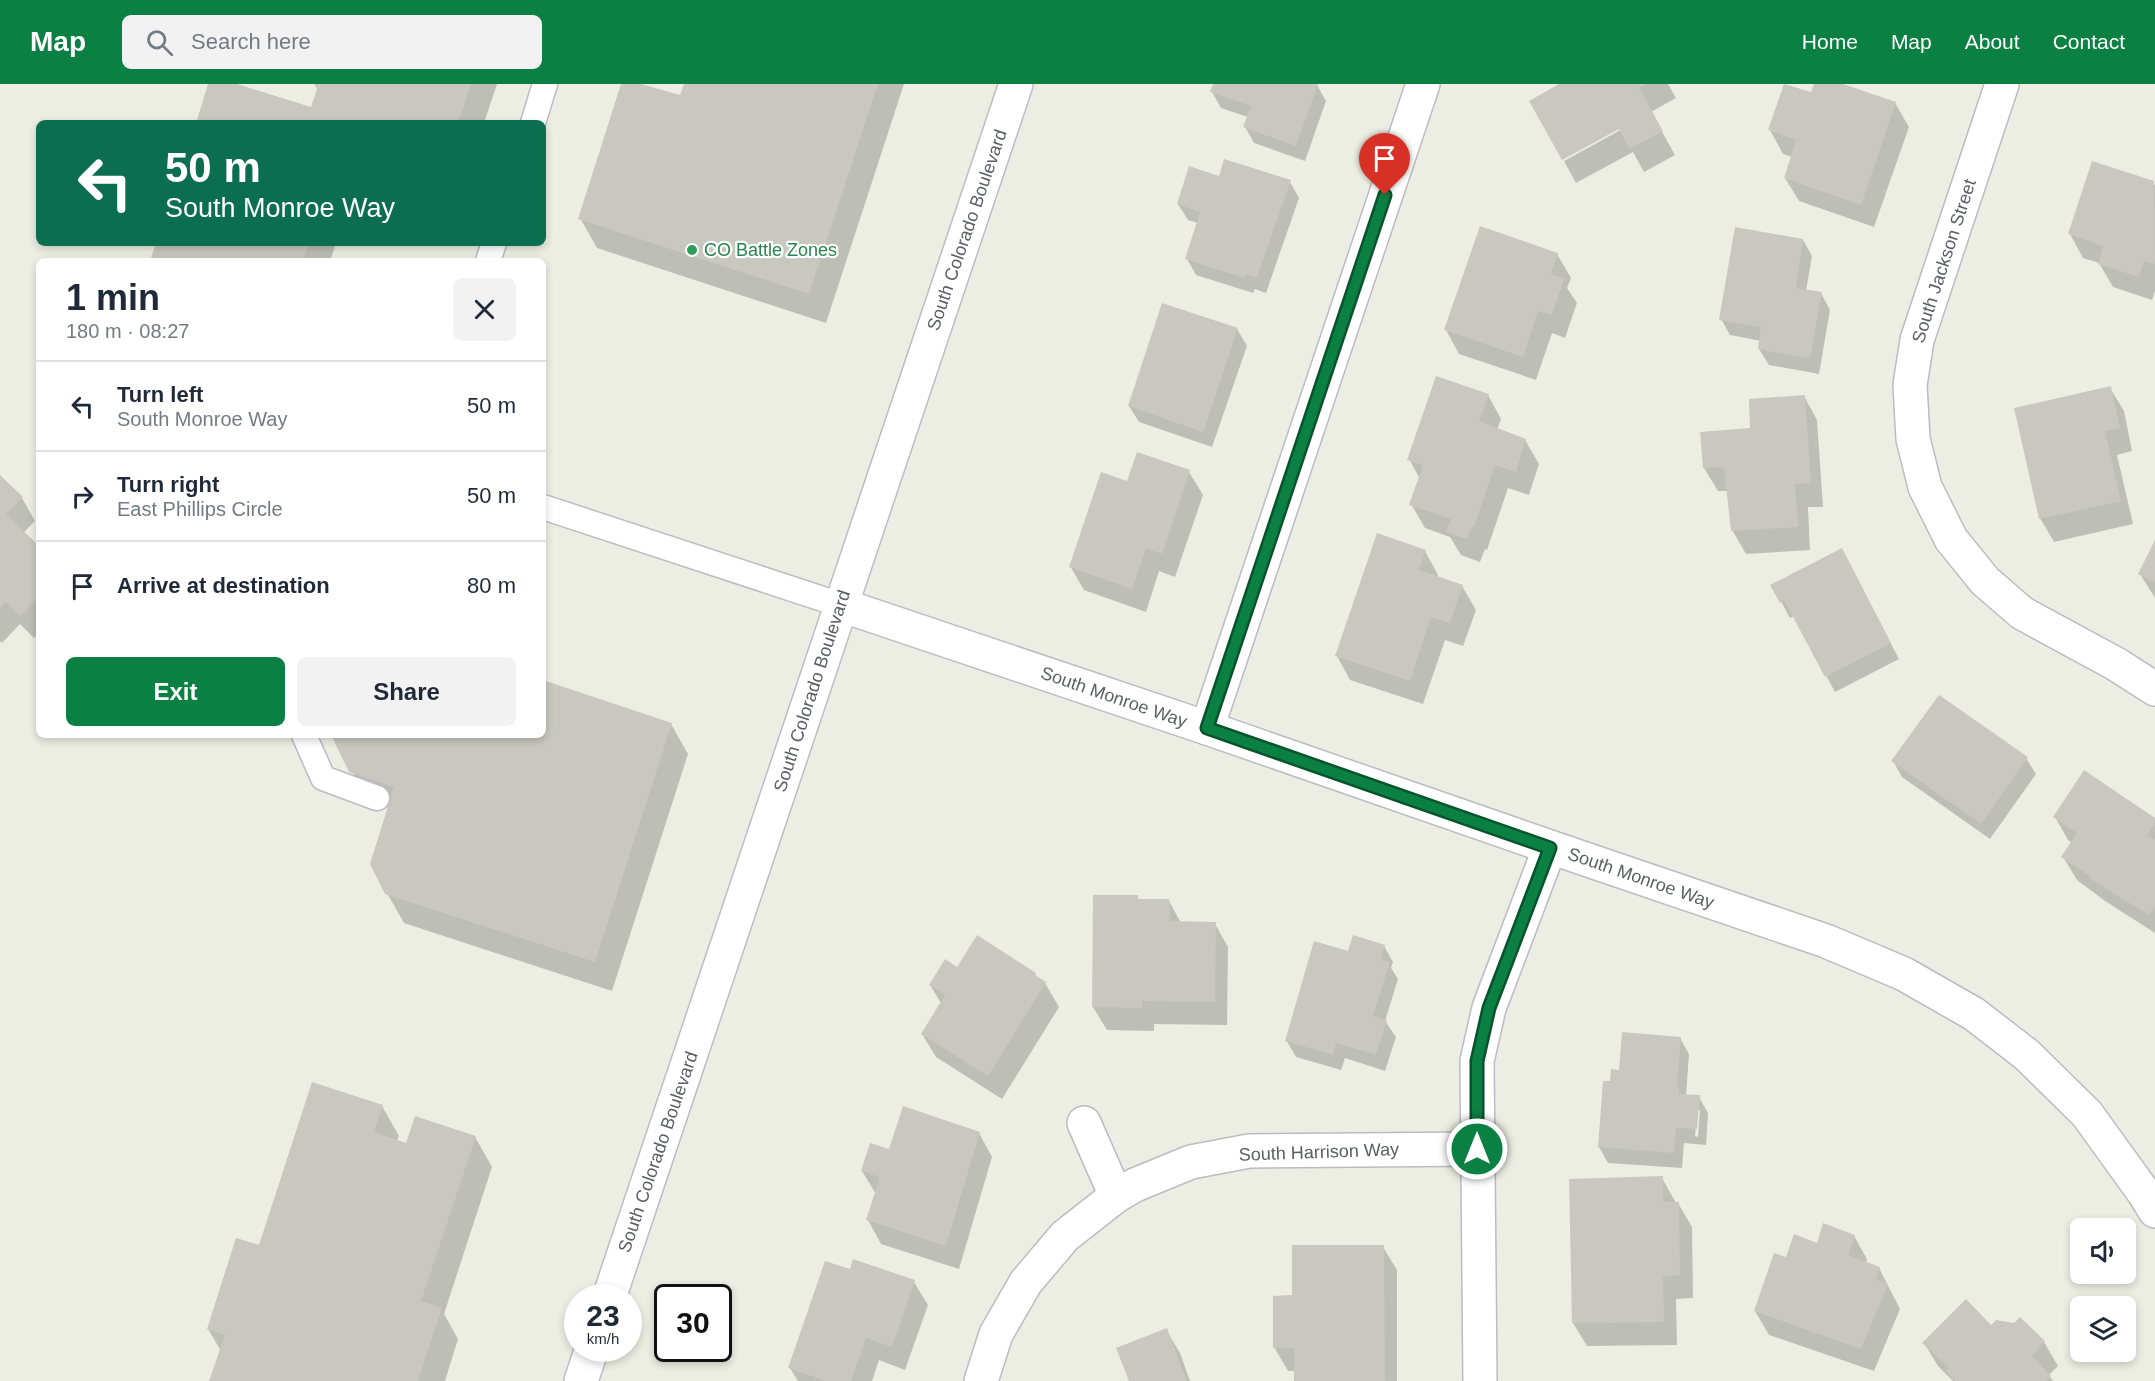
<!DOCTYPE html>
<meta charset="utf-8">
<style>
body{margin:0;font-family:Helvetica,sans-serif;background:#f2f2f3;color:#1f2937;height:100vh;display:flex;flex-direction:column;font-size:22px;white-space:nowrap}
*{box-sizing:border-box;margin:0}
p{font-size:20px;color:#747a83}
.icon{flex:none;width:33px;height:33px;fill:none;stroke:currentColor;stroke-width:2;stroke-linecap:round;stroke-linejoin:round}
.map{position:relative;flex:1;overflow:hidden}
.drawer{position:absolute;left:36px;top:174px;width:510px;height:480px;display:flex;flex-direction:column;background:#fff;border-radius:9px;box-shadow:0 3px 9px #0003}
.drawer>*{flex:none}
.banner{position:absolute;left:36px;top:36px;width:510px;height:126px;border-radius:9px;box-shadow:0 3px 9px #0003;background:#0b6e4f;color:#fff;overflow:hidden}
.tools{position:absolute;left:2070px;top:1134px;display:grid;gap:12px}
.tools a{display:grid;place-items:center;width:66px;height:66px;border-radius:9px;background:#fff;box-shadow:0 3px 9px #0003;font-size:30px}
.speed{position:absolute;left:564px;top:1200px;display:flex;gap:12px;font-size:30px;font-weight:700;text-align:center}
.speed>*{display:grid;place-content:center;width:78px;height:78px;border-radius:50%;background:#fff;box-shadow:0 3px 9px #0003;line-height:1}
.speed small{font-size:15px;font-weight:400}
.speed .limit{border:3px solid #111;border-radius:9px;background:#fff;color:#111}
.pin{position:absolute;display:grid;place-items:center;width:51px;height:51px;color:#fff;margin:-62px -26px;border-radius:50% 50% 50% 0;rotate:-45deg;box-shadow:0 0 6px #0007}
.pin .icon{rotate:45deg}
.me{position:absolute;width:66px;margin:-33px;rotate:0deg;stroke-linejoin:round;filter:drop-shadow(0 0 4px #0008)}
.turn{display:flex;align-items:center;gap:21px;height:126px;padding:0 30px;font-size:27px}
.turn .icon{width:78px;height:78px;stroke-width:2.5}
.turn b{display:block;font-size:42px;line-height:51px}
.round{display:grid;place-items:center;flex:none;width:63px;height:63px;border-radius:9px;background:#f2f2f3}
.overview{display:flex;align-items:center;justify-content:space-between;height:102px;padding:0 30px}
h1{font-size:36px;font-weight:800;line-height:45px}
.cta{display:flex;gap:12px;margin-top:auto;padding:12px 30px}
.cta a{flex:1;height:69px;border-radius:9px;background:#0b8043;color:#fff;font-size:24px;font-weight:800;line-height:69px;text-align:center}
.cta a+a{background:#f2f2f3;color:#1f2937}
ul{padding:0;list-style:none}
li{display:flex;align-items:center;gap:18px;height:90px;padding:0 30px;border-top:2px solid #e0e1e3}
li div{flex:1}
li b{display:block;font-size:22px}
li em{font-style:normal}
header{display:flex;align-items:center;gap:36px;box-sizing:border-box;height:84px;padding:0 30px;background:#0b8043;color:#fff}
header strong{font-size:28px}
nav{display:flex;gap:33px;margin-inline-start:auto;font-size:21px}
.search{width:420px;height:54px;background:#f2f2f3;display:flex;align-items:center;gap:15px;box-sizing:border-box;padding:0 21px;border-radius:9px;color:#747a83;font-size:22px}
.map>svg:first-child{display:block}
.shadow{fill:#0003;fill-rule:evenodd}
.building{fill:#c8c8c0}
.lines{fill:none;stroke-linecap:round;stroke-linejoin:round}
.service-casing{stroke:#bbbbc1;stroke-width:27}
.minor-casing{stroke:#bbbbc1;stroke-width:36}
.tertiary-casing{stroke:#bbbbc1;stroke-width:36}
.secondary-casing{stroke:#bcbdc4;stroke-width:36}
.service{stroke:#fff;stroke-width:24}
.minor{stroke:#fff;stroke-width:33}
.tertiary{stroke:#fff;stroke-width:33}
.secondary{stroke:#fff;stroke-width:33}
.route-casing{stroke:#07532c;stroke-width:15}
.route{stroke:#0b8043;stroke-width:10}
.leisure-dot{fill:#2e9e5b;stroke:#fff;stroke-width:2}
.labels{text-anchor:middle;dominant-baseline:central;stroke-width:4.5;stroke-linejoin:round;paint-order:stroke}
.street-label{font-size:18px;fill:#5b5d63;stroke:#fff}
.leisure-label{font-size:18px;fill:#27864d;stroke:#fff;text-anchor:start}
</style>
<header>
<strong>Map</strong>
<div class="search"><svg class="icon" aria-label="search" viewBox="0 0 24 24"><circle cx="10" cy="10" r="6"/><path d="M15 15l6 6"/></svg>Search here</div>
<nav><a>Home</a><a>Map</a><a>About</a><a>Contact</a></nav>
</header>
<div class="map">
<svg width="2155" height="1297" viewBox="0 0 2155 1297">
<rect width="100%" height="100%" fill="#edeee3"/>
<g class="shadow">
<polygon points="210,0 232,0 312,25 318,5 316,0 497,0 484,39 197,39"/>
<polygon points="623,0 636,0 681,13 685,0 904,0 826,239 597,164 580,134"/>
<polygon points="1214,0 1317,1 1326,17 1305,77 1254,59 1245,43 1248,33 1221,24 1212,8"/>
<polygon points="1562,0 1668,0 1676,14 1651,28 1675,71 1644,88 1633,68 1576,99 1564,77 1626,43"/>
<polygon points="1816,0 1838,0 1895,19 1909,43 1874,143 1799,117 1785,94 1792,73 1783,70 1770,46 1812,10"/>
<polygon points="1290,98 1299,114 1266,209 1255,205 1253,209 1196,191 1187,175 1198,139 1188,136 1178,120"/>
<polygon points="2153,98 2155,102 2155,207 2152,216 2113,203 2099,179 2083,174 2070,150"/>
<polygon points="1803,156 1812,172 1806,207 1821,209 1830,226 1819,290 1769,281 1759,265 1761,257 1730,251 1721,235"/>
<polygon points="158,159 336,159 330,177 152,177"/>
<polygon points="1557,170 1571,194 1567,204 1577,219 1565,254 1552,249 1536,296 1459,270 1446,246"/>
<polygon points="1237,245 1247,262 1212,363 1139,338 1129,322"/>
<polygon points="2110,304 2124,327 2132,367 2117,371 2133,440 2054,458 2040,434"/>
<polygon points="1488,311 1501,335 1497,346 1525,356 1539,380 1529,411 1508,404 1487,466 1485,465 1480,478 1461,471 1450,453 1425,444 1411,420 1420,395 1409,375"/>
<polygon points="1804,312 1817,336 1823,423 1808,423 1810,466 1746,470 1732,446 1728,407 1718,407 1704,384 1752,346"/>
<polygon points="1189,388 1203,411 1175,493 1159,487 1146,528 1084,506 1070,482 1128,399"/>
<polygon points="0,393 22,414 35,437 23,449 39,465 39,550 34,554 20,540 2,559 0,557"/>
<polygon points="2155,460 2155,514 2140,490"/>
<polygon points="1425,467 1438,491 1437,494 1462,502 1476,526 1463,562 1445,556 1423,620 1350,596 1337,572"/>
<polygon points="1850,482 1899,575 1835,608 1794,532 1790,534 1772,501"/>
<polygon points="543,598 671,640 688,670 612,907 404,839 387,809 389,724 368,717 333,651 543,651"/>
<polygon points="2026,674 2036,690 1990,755 1902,693 1893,677"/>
<polygon points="2055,733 2155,735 2155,849 2105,817 2077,796 2063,773 2072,759 2068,756"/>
<polygon points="1137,813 1139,817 1169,817 1181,839 1215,840 1228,863 1227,941 1154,940 1154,947 1107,946 1093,923"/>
<polygon points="1384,862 1393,878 1391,884 1398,895 1385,937 1396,953 1385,987 1345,974 1341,986 1296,973 1286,956 1349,869"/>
<polygon points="957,885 1035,890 1038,895 1045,899 1059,923 1002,1015 936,973 922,950 941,919 930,901"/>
<path d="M1680,954L1689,970L1686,1012L1699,1013L1708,1029L1706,1061L1684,1059L1682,1084L1608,1079L1599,1063L1612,999L1620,987ZM1697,1026H1700L1698,1053L1695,1052Z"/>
<polygon points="382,1022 399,1052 397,1057 407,1060 475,1053 492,1083 444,1230 458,1255 445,1297 211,1297 221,1267 208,1245 260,1163"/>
<polygon points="979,1049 992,1073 959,1185 881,1160 868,1136 876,1110 862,1087 890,1067"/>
<polygon points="1662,1094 1676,1119 1678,1119 1692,1143 1693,1214 1676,1215 1677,1261 1587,1262 1573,1239"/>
<polygon points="1854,1152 1867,1175 1866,1179 1879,1184 1900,1225 1874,1287 1769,1251 1755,1227 1787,1175 1818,1161"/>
<polygon points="1383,1163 1397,1186 1397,1297 1296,1297 1296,1287 1288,1287 1274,1263 1293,1213"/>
<polygon points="851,1186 914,1198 928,1221 905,1286 879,1276 872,1297 798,1297 790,1284"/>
<polygon points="2020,1235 2044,1258 2058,1282 2049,1291 2053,1297 1953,1297 1938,1282 1924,1259 1991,1243 2015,1241"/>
<polygon points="1166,1246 1180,1269 1190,1297 1131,1297"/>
</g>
<g class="building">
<polygon points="208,0 237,0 311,23 317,5 314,0 471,0 458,39 196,39"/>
<polygon points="621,0 641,0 680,11 684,0 878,0 809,210 578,135"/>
<polygon points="1213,0 1318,0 1296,62 1243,43 1251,22 1210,8"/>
<polygon points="1559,0 1646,0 1639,4 1663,47 1629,65 1619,45 1562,76 1529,17"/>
<polygon points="1784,0 1811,8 1814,0 1843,0 1896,18 1861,121 1784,94 1796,56 1768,46"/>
<polygon points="1224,75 1291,96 1257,193 1246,190 1244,194 1185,175 1200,128 1177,120 1189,82 1219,92"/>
<polygon points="2092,77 2154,97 2155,180 2144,177 2139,193 2098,180 2103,162 2068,150"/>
<polygon points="1480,142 1558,169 1551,190 1564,195 1552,231 1538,227 1523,273 1444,246"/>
<polygon points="1735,143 1803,155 1796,204 1822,208 1810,275 1758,265 1761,243 1719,236"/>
<polygon points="156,159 309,159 303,177 150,177"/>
<polygon points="1162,219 1238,244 1203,348 1128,322"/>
<polygon points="1436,292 1489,310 1479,337 1526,355 1516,388 1495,381 1474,443 1472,442 1467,455 1446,448 1451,435 1409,421 1423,381 1407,376"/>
<polygon points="2111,302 2120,344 2105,347 2121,417 2039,435 2014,324"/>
<polygon points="1805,311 1811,399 1795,400 1798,443 1731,447 1724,383 1703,384 1700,348 1750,344 1749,315"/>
<polygon points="1137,368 1190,386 1162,470 1146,464 1132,505 1069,483 1101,388 1127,397"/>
<polygon points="0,391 23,413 6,430 39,462 39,513 20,532 6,518 0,524"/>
<polygon points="1377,449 1426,466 1419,486 1463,501 1450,539 1431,533 1410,597 1335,572"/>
<polygon points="2155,456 2155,498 2138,490"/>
<polygon points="1842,464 1891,559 1825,593 1784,516 1780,519 1770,501"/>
<polygon points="543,596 672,639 595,878 385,810 370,780 394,703 349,688 331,651 543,651"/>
<polygon points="1939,611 2028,673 1981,740 1891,677"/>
<polygon points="2084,686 2155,734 2155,739 2147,751 2155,756 2155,821 2149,831 2089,794 2090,792 2061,773 2077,749 2053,733"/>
<polygon points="1093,811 1138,811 1138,815 1169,815 1170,837 1216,838 1215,918 1142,917 1142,924 1092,923"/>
<polygon points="977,851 1036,889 1035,891 1046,898 988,992 921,950 945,911 929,901 945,875 957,883"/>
<polygon points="1353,851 1385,861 1381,876 1390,878 1373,932 1387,936 1376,971 1336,959 1333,971 1285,957 1314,857 1348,867"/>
<polygon points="1622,948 1681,953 1677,1004 1679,1004 1679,1010 1700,1011 1697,1045 1676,1044 1674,1069 1598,1063 1603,997 1610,997 1611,985 1619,986"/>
<polygon points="312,998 383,1021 374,1048 406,1059 415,1032 476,1052 421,1217 442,1224 418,1297 209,1297 225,1251 207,1245 236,1154 259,1161"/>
<polygon points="903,1022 980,1048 946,1162 866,1136 880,1093 861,1087 870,1059 889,1065"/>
<polygon points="1663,1092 1663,1118 1679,1118 1680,1191 1663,1192 1664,1238 1572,1239 1569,1095"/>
<polygon points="1823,1139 1855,1151 1848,1171 1880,1183 1876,1196 1888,1200 1861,1265 1754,1227 1774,1169 1786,1173 1794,1150 1817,1159"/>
<polygon points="1292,1161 1384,1161 1385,1297 1294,1297 1294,1264 1273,1264 1273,1212 1292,1211"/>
<polygon points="853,1175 915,1196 892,1263 866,1254 851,1297 826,1297 788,1284 825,1177 850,1185"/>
<polygon points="1966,1215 1991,1241 1996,1236 2014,1239 2020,1233 2045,1257 2032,1272 2051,1292 2046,1297 1955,1297 1946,1287 1949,1284 1922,1259"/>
<polygon points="1167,1244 1187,1297 1129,1297 1116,1264"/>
</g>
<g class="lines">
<defs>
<g id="service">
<polyline points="533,39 545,0"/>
<polyline points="488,177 494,159"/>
<polyline points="543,423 841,521"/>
<polyline points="304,651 323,694 377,714"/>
</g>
<g id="minor">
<polyline points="2002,0 1917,256 1910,301 1913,355 1925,403 1951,455 1985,497 2022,529 2116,580 2155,605"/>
<polyline points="1207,644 1423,0"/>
<polyline points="1084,1039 1116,1112"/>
<polyline points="981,1297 996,1250 1026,1198 1065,1152 1116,1112 1135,1101 1191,1078 1249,1067 1477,1065"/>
<polyline points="1480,1297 1477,977 1489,924 1550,763"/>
</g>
<polyline id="tertiary" points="841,521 1207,644 1550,763 1826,857 1904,890 1974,930 2027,971 2087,1030 2144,1109 2155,1127"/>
<g id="secondary">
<polyline points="609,1214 1016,0"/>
<polyline points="581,1297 592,1264"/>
</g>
</defs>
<use href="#service" class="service-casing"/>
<use href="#minor" class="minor-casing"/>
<use href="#tertiary" class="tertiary-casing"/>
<use href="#secondary" class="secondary-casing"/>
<use href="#service" class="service"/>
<use href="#minor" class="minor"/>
<use href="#tertiary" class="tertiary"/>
<use href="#secondary" class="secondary"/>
</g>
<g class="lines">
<defs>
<polyline id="route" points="1385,111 1207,644 1550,764 1489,924 1477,977 1477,1065"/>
</defs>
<use href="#route" class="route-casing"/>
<use href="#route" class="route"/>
</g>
<circle class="leisure-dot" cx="692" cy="166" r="6"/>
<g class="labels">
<g class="street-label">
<text transform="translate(967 146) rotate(-71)">South Colorado Boulevard</text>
<text transform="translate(1944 177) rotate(-72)">South Jackson Street</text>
<text transform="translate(812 607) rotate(-72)">South Colorado Boulevard</text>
<text transform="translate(1114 613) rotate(19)">South Monroe Way</text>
<text transform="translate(1641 794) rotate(19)">South Monroe Way</text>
<text transform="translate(658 1068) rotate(-71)">South Colorado Boulevard</text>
<text transform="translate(1319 1068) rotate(-2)">South Harrison Way</text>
</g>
<g class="leisure-label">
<text x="704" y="166">CO Battle Zones</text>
</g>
</g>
</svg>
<div class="tools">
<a><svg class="icon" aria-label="sound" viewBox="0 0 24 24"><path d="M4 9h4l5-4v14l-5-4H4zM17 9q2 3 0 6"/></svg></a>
<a><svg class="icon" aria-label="layers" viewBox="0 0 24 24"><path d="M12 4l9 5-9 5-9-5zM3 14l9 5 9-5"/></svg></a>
</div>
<div class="speed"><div>23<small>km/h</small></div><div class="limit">30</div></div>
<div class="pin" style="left:1385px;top:111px;background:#d93025"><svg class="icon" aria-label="arrive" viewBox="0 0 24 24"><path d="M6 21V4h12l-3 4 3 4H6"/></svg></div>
<svg class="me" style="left:1477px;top:1065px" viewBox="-20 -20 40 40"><circle r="17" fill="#0b8043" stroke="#fff" stroke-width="3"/><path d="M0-11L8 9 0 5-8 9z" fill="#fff"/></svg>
<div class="banner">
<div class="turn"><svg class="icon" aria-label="left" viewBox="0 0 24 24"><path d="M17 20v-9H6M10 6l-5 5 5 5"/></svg><div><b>50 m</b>South Monroe Way</div></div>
</div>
<section class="drawer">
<div class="overview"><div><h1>1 min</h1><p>180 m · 08:27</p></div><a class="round"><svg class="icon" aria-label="close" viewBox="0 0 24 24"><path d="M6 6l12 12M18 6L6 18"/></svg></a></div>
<ul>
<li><svg class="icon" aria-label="left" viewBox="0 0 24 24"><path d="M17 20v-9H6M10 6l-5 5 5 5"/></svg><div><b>Turn left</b><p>South Monroe Way</p></div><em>50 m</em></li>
<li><svg class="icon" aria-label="right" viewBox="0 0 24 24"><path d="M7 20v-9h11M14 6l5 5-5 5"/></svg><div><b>Turn right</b><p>East Phillips Circle</p></div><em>50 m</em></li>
<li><svg class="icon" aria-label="arrive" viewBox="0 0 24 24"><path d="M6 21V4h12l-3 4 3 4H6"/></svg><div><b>Arrive at destination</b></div><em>80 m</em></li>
</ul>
<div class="cta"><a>Exit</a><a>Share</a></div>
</section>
</div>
